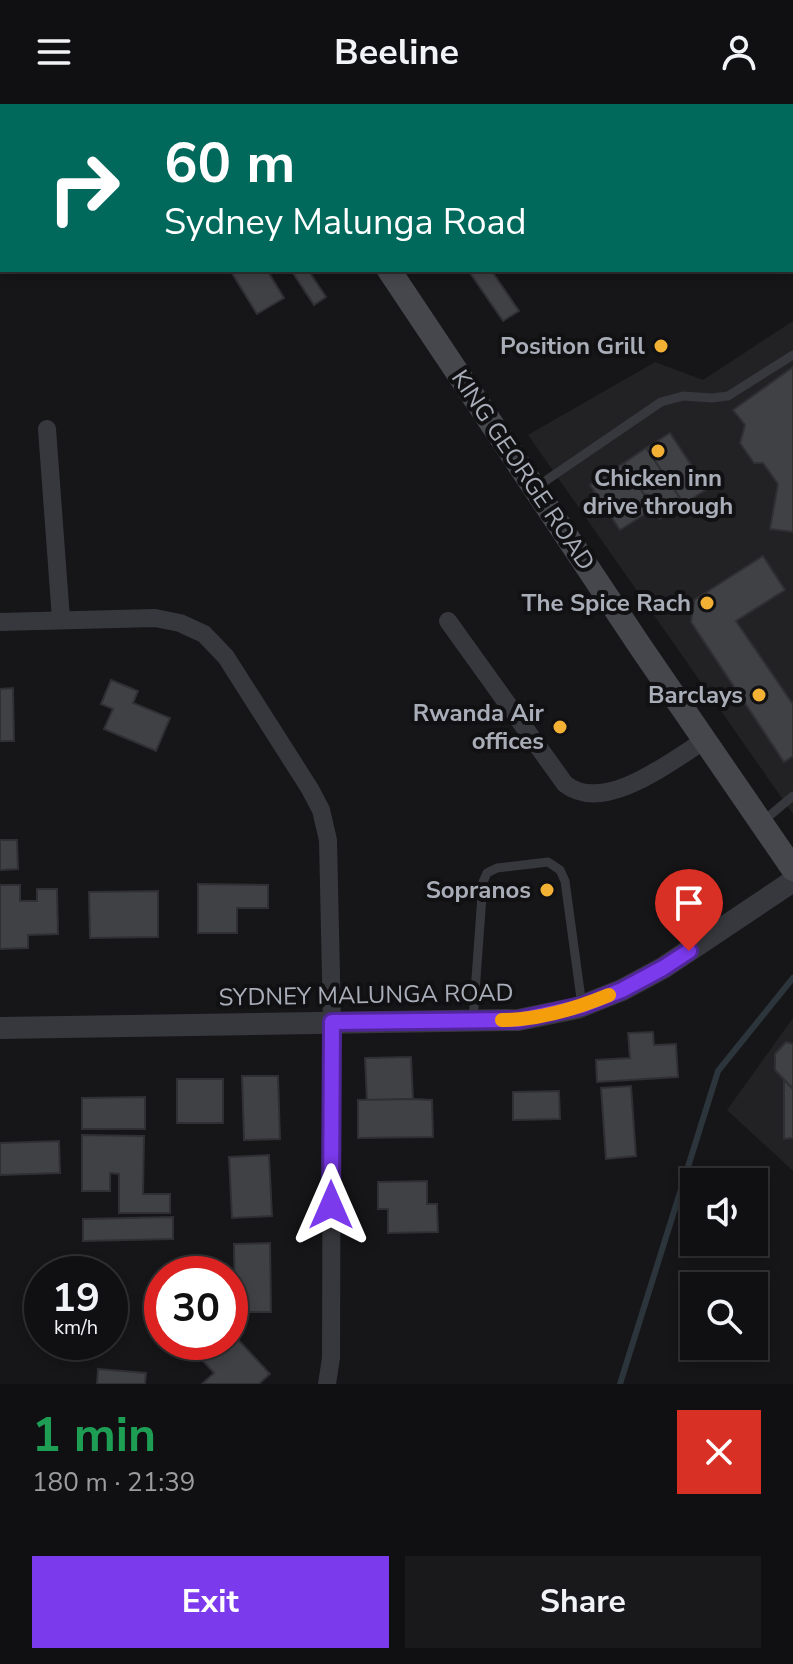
<!DOCTYPE html>
<meta charset="utf-8">
<style>
body{margin:0;font-family:"Nunito Sans",sans-serif;background:#19191b;color:#f1f3f6;height:100vh;display:flex;flex-direction:column;font-size:30px;white-space:nowrap}
*{box-sizing:border-box;margin:0}
p{font-size:26px;color:#9c9d9f}
.icon{flex:none;width:44px;height:44px;fill:none;stroke:currentColor;stroke-width:2;stroke-linecap:round;stroke-linejoin:round}
.map{position:relative;height:1280px;overflow:hidden}
.sheet{display:flex;flex-direction:column;background:#101012;flex:1}
.sheet>*{flex:none}
.top-card{position:absolute;left:0px;top:0px;width:794px;height:168px;box-shadow:0 4px 12px #0003,0 0 0 2px #303032;background:#00695c;color:#fff;overflow:hidden}
.buttons{position:absolute;left:680px;top:1064px;display:grid;gap:16px}
.buttons a{display:grid;place-items:center;width:88px;height:88px;border-radius:0px;background:#101012;box-shadow:0 4px 12px #0003,0 0 0 2px #303032;font-size:40px}
.speed{position:absolute;left:24px;top:1152px;display:flex;gap:16px;font-size:40px;font-weight:700;text-align:center}
.speed>*{display:grid;place-content:center;width:104px;height:104px;border-radius:50%;background:#101012;box-shadow:0 4px 12px #0003,0 0 0 2px #303032;line-height:1}
.speed small{font-size:20px;font-weight:400}
.speed .limit{border:12px solid #d22;background:#fff;color:#111}
.pin{position:absolute;display:grid;place-items:center;width:68px;height:68px;color:#fff;margin:-82px -34px;border-radius:50% 50% 50% 0;rotate:-45deg;box-shadow:0 0 8px #0007}
.pin .icon{rotate:45deg}
.me{position:absolute;width:88px;margin:-44px;rotate:0deg;stroke-linejoin:round;filter:drop-shadow(0 0 6px #0008)}
.turn{display:flex;align-items:center;gap:28px;height:168px;padding:0 32px;font-size:36px}
.turn .icon{width:104px;height:104px;stroke-width:2.5}
.turn b{display:block;font-size:56px;line-height:68px}
.round{display:grid;place-items:center;flex:none;width:84px;height:84px;border-radius:0px;background:#19191b}
.overview{display:flex;align-items:center;justify-content:space-between;height:136px;padding:0 32px}
h1{font-size:48px;font-weight:700;line-height:60px;color:#1e9e55}
.button{display:flex;gap:16px;margin-top:auto;padding:16px 32px}
.button a{flex:1;height:92px;border-radius:0px;background:#7c3aed;color:#fff;font-size:32px;font-weight:700;line-height:92px;text-align:center}
.button a+a{background:#19191b;color:#f1f3f6}
header{display:flex;justify-content:space-between;align-items:center;height:104px;padding:0 32px;background:#101012;font-size:36px;font-weight:700}
.map>svg:first-child{display:block}
.built{fill:#222225}
.lines{fill:none;stroke-linecap:round;stroke-linejoin:round}
.stream{stroke:#2c353c;stroke-width:6}
.building{fill:#404145;stroke:#303034;stroke-width:2}
.service{stroke:#37383d;stroke-width:9}
.minor{stroke:#37383d;stroke-width:18}
.tertiary{stroke:#37383d;stroke-width:22}
.secondary{stroke:#45474d;stroke-width:24}
.route-casing{stroke:#51269a;stroke-width:20}
.route{stroke:#7c3aed;stroke-width:14}
.slow{stroke:#f59e0b;stroke-width:14}
.poi-dot{fill:#f2b134;stroke:#111113;stroke-width:3}
.labels{text-anchor:middle;dominant-baseline:central;stroke-width:8;stroke-linejoin:round;paint-order:stroke}
.poi-label{font-size:24px;font-weight:bold;fill:#a8adb8;stroke:#111113;text-anchor:end}
.street-label{font-size:24px;fill:#a8adb8;stroke:#111113}
</style>
<header><svg class="icon" aria-label="menu" viewBox="0 0 24 24"><path d="M4 6h16M4 12h16M4 18h16"/></svg>Beeline<svg class="icon" aria-label="person" viewBox="0 0 24 24"><circle cx="12" cy="8" r="4"/><path d="M4 21q1-7 8-7t8 7"/></svg></header>
<div class="map">
<svg width="793" height="1280" viewBox="0 0 793 1280">
<rect width="100%" height="100%" fill="#161618"/>
<g class="built">
<polygon points="793,217 793,710 528,331 655,258 703,276"/>
<polygon points="793,914 793,1067 727,1006"/>
</g>
<g class="lines">
<polyline class="stream" points="620,1280 718,967 793,874"/>
</g>
<g class="building">
<rect x="491" y="0" width="65" height="2"/>
<polygon points="230,166 267,166 284,194 257,210"/>
<polygon points="291,166 308,166 326,193 314,201"/>
<polygon points="468,166 491,166 519,207 503,217"/>
<polygon points="793,263 793,428 770,425 778,380 763,359 754,359 740,339 745,321 733,306"/>
<polygon points="670,329 707,385 684,400 646,344"/>
<polygon points="646,344 684,400 660,415 624,359"/>
<polygon points="624,359 653,405 620,426 590,381"/>
<polygon points="763,452 785,486 736,517 792,599 793,598 793,652 784,658 691,518 694,496"/>
<polygon points="111,576 138,587 133,599 170,614 156,647 104,625 113,605 101,600"/>
<polygon points="13,584 14,637 0,637 0,585"/>
<polygon points="0,736 17,736 18,765 0,766"/>
<polygon points="198,780 268,781 268,804 237,804 237,829 198,829"/>
<polygon points="0,781 20,781 20,797 37,797 37,785 57,785 58,830 28,831 28,844 0,845"/>
<polygon points="158,787 158,833 90,834 89,788"/>
<polygon points="653,928 654,941 676,940 678,973 597,978 596,956 630,954 628,929"/>
<polygon points="786,938 793,940 793,985 775,966 775,950"/>
<polygon points="411,953 413,995 367,997 365,954"/>
<polygon points="242,972 278,972 280,1035 244,1036"/>
<rect x="177" y="975" width="46" height="44"/>
<polygon points="784,976 793,985 793,1034 784,1035"/>
<polygon points="631,982 636,1052 606,1055 601,984"/>
<polygon points="559,987 560,1015 513,1016 513,988"/>
<polygon points="145,993 145,1025 82,1025 82,994"/>
<polygon points="413,995 432,996 433,1033 358,1034 358,996"/>
<polygon points="82,1031 144,1032 143,1090 170,1090 170,1109 119,1109 119,1070 110,1069 110,1087 82,1087"/>
<polygon points="59,1037 60,1069 0,1071 0,1039"/>
<polygon points="269,1051 272,1112 232,1114 229,1053"/>
<polygon points="427,1077 427,1100 437,1100 438,1128 388,1129 388,1105 378,1105 378,1078"/>
<polygon points="173,1113 173,1135 83,1137 83,1115"/>
<polygon points="270,1139 271,1208 235,1208 234,1140"/>
<polygon points="230,1227 270,1270 259,1280 202,1280 214,1269 195,1248 207,1238 230,1238"/>
<polygon points="98,1265 146,1269 145,1280 97,1280"/>
</g>
<g class="lines">
<g class="service">
<polyline points="216,0 218,2"/>
<polyline points="0,38 2,38"/>
<polyline points="535,384 661,298 683,292 712,294 728,292 793,251"/>
<polyline points="762,718 793,692"/>
<polyline points="473,916 483,778 487,769 497,764 548,758 560,766 565,777 582,902"/>
</g>
<g class="minor">
<polyline points="47,325 61,515"/>
<path d="M448,517L565,680C604,711 671,657 705,636"/>
<polyline points="0,518 155,514 180,519 204,530 226,553 310,685 321,706 328,736 332,918 331,1254 327,1280"/>
</g>
<polyline class="tertiary" points="0,924 518,916 577,904 622,886 663,864 793,777"/>
<g class="secondary">
<polyline points="277,0 278,2"/>
<polyline points="389,166 642,545 793,765"/>
</g>
</g>
<g class="lines">
<defs>
<polyline id="route" points="331,1101 332,918 518,916 582,902 622,886 663,864 689,847"/>
</defs>
<use href="#route" class="route-casing"/>
<use href="#route" class="route"/>
<path class="slow" d="M502,916C539,916 575,905 609,891"/>
</g>
<g class="poi-dot">
<circle cx="661" cy="242" r="8"/>
<circle cx="658" cy="347" r="8"/>
<circle cx="707" cy="499" r="8"/>
<circle cx="759" cy="591" r="8"/>
<circle cx="560" cy="623" r="8"/>
<circle cx="547" cy="786" r="8"/>
</g>
<g class="labels">
<g class="poi-label">
<text x="645" y="242">Position Grill</text>
<text x="658" y="374" text-anchor="middle">Chicken inn<tspan x="658" dy="28">drive through</tspan></text>
<text x="691" y="499">The Spice Rach</text>
<text x="743" y="591">Barclays</text>
<text x="544" y="609">Rwanda Air<tspan x="544" dy="28">offices</tspan></text>
<text x="531" y="786">Sopranos</text>
</g>
<g class="street-label">
<text transform="translate(523 366) rotate(56)">KING GEORGE ROAD</text>
<text transform="translate(366 891) rotate(-1)">SYDNEY MALUNGA ROAD</text>
</g>
</g>
</svg>
<div class="buttons">
<a><svg class="icon" aria-label="sound" viewBox="0 0 24 24"><path d="M4 9h4l5-4v14l-5-4H4zM17 9q2 3 0 6"/></svg></a>
<a><svg class="icon" aria-label="search" viewBox="0 0 24 24"><circle cx="10" cy="10" r="6"/><path d="M15 15l6 6"/></svg></a>
</div>
<div class="speed"><div>19<small>km/h</small></div><div class="limit">30</div></div>
<div class="pin" style="left:689px;top:847px;background:#d93025"><svg class="icon" aria-label="arrive" viewBox="0 0 24 24"><path d="M6 21V4h12l-3 4 3 4H6"/></svg></div>
<svg class="me" style="left:331px;top:1101px" viewBox="-20 -20 40 40"><path d="M0-17L14 15 0 8-14 15z" fill="#7c3aed" stroke="#fff" stroke-width="4"/></svg>
<div class="top-card">
<div class="turn"><svg class="icon" aria-label="right" viewBox="0 0 24 24"><path d="M7 20v-9h11M14 6l5 5-5 5"/></svg><div><b>60 m</b>Sydney Malunga Road</div></div>
</div>
</div>
<section class="sheet">
<div class="overview"><div><h1>1 min</h1><p>180 m · 21:39</p></div><a class="round" style="background:#d93025;color:#fff"><svg class="icon" aria-label="close" viewBox="0 0 24 24"><path d="M6 6l12 12M18 6L6 18"/></svg></a></div>
<div class="button"><a>Exit</a><a>Share</a></div>
</section>
